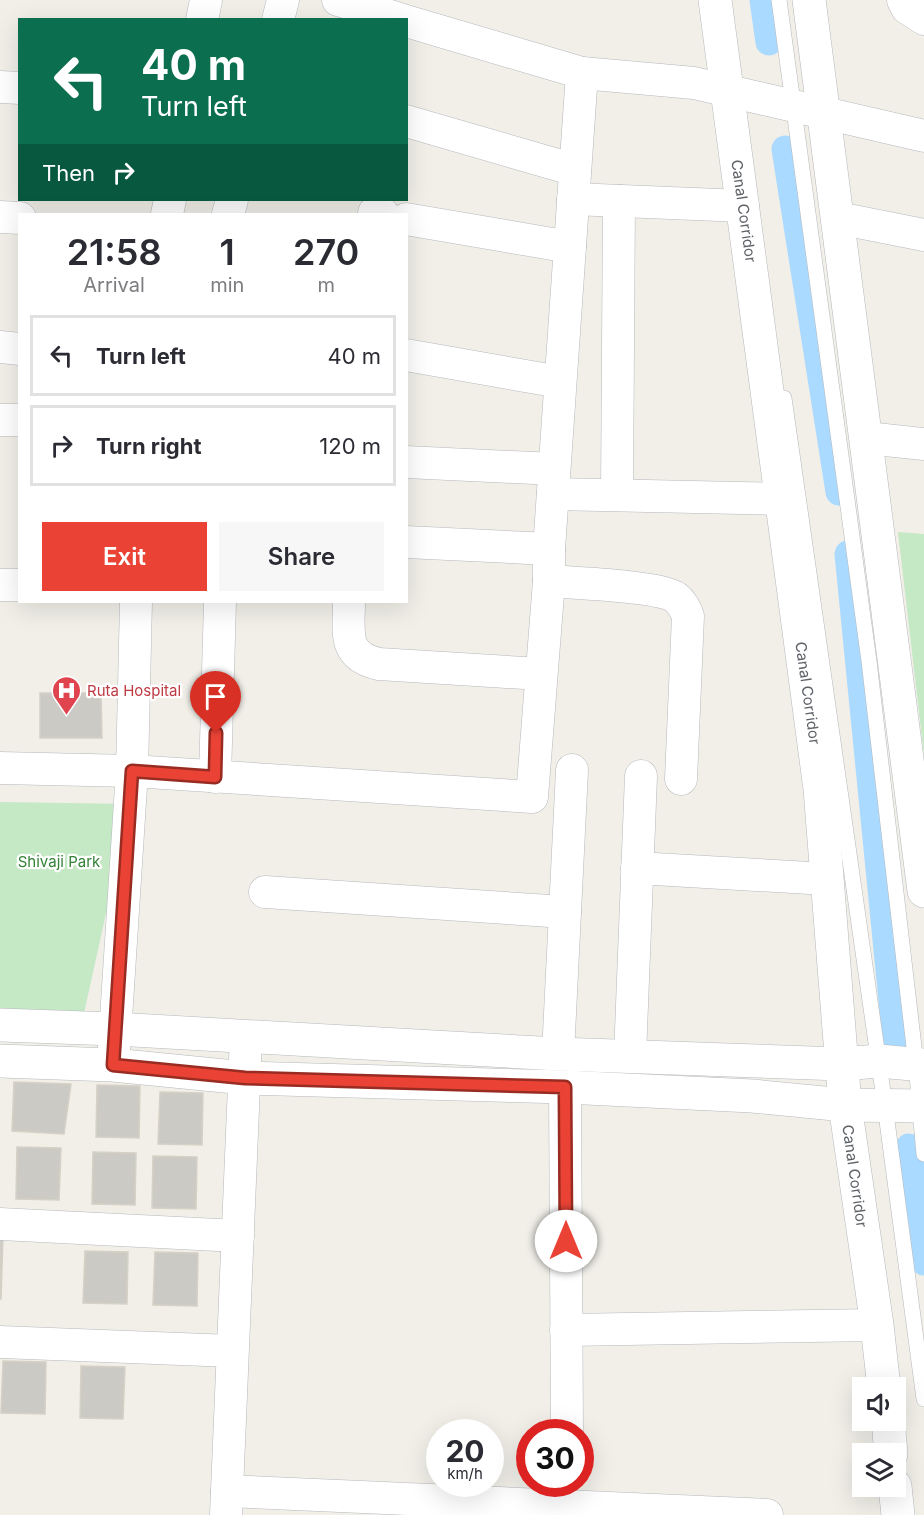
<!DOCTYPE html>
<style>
body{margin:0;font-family:Inter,sans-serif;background:#f7f7f7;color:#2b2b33;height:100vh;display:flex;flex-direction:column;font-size:22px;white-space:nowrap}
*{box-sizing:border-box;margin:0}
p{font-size:20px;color:#7c7c81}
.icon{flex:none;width:33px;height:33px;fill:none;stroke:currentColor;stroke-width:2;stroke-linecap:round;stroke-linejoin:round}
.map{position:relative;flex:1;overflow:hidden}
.panel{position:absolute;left:18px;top:213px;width:390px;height:390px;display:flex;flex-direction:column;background:#fff;border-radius:0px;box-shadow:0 6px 24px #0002}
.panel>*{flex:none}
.hud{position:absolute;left:18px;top:18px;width:390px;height:183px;border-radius:0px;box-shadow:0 6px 24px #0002;background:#0b6e4f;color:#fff;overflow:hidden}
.tools{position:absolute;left:852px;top:1377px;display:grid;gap:12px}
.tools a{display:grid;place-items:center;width:54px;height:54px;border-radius:0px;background:#fff;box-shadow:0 6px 24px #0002;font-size:30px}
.speed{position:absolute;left:426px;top:1419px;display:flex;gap:12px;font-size:30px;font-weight:700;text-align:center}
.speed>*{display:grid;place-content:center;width:78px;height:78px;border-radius:50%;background:#fff;box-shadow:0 6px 24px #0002;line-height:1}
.speed small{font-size:15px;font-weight:400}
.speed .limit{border:9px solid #d22;background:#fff;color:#111}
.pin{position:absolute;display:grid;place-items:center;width:51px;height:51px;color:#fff;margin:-62px -26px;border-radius:50% 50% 50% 0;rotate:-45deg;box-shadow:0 0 6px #0007}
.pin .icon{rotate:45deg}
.me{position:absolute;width:66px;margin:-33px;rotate:0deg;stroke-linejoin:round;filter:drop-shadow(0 0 4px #0008)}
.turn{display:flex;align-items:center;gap:21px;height:126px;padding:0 24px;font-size:27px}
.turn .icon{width:78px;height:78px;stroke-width:2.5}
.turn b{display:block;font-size:42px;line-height:51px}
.then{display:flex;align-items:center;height:57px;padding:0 24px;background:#0003;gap:12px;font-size:22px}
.eta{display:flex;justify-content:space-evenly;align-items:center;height:102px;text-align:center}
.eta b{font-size:36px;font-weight:600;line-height:42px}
.action{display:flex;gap:12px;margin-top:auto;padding:12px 24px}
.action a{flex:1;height:69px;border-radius:0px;background:#ea4335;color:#fff;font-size:24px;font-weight:600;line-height:69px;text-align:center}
.action a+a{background:#f7f7f7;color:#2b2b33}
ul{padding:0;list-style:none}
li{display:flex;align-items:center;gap:18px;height:81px;margin:0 12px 9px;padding:0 12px;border:3px solid #e1e1e2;border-radius:0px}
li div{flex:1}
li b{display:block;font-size:22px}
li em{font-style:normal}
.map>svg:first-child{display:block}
.green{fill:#c5e8c5}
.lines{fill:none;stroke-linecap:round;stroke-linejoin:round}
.canal{stroke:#aadaff;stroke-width:27}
.building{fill:#cccac5;stroke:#d6d1c6;stroke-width:1.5}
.service-casing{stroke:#b5b8bc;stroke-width:16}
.minor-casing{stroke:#b5b8bc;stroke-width:33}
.tertiary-casing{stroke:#b5b8bc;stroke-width:34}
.service{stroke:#fff;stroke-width:15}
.minor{stroke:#fff;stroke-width:32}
.tertiary{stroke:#fff;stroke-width:33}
.route-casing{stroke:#982c22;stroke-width:15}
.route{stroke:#ea4335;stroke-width:10}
.labels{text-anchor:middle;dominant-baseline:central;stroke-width:4.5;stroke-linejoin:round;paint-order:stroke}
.street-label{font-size:15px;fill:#5f6368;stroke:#fff}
.health-label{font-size:15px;fill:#be3a42;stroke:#fff;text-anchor:start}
.park-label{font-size:15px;fill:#348238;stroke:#fff}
</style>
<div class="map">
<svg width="924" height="1515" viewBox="0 0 924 1515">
<rect width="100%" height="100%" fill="#f1efe8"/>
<g class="green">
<polygon points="898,532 924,534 924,755"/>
<polygon points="0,802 130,804 81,1027 0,1025"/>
</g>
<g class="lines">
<g class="canal">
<polyline points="763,0 769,42"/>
<polyline points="785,149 839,492"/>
<polyline points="848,554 896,1041"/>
<polyline points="909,1147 924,1262"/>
</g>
</g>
<g class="building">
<polygon points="40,693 101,693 102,738 40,738"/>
<polygon points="14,1082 71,1084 64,1134 12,1131"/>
<polygon points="97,1085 140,1086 139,1138 96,1137"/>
<polygon points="160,1092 203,1093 202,1145 158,1144"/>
<polygon points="17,1147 61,1148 59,1200 16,1199"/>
<polygon points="93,1152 136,1153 135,1205 92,1204"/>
<polygon points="153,1156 197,1157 196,1209 152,1208"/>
<polygon points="0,1236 3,1236 1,1299 0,1299"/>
<polygon points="85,1251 128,1252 127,1304 83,1303"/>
<polygon points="155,1252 198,1253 197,1306 153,1305"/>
<polygon points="3,1361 46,1362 45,1414 1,1413"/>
<polygon points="81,1366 125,1367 123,1419 80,1418"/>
</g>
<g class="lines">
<defs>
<g id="service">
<polyline points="779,0 869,661 916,1064 924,1154"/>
<polyline points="784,398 885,1106 924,1399"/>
</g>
<g id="minor">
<polyline points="338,0 403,20"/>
<polyline points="903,0 907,8 924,19"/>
<polyline points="202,20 206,0"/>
<polyline points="278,20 283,0"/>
<polyline points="406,21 582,73 694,83 924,136"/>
<polyline points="0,87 20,88"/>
<polyline points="406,121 575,170"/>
<polyline points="573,199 743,206"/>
<polyline points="374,213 383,214"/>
<polyline points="167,214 170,200"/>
<polyline points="228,214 232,200"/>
<polyline points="0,217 20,218"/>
<polyline points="838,218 924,235"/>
<polyline points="406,219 570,247"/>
<polyline points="0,347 20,349"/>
<polyline points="406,355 560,382"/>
<polyline points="0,420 20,420"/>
<polyline points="866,438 924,444"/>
<polyline points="406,462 554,469"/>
<polyline points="553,494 782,499"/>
<polyline points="617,495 619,201"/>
<polyline points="406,542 549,549"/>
<path d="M549,581C573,583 658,586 675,597C682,602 685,609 688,616L681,779"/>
<polyline points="0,585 20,585"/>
<path d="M349,602C349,632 342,656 379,664L540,674"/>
<polyline points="0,768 132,771 532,797 549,581 549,549 582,73"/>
<polyline points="215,777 220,602"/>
<polyline points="637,868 827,879"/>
<polyline points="265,892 565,912"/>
<polyline points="558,1054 572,770"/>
<polyline points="630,1056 641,776"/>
<polyline points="113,1065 132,771 136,602"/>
<polyline points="565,1087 567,1432"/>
<polyline points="0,1224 238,1236"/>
<polyline points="566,1330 877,1325"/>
<polyline points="0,1342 232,1351"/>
<polyline points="227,1491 767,1515"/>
<polyline points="226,1515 246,1037"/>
</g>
<g id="tertiary">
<polyline points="715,0 820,789 845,1105 877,1325 884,1388"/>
<polyline points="809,0 924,891"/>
<polyline points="0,1025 115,1029 558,1054 841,1064 879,1061 924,1065"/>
<polyline points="0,1061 113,1065 245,1078 565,1087 752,1096 845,1105 924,1106"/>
<polyline points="888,1420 891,1454"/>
<polyline points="895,1486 898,1515"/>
</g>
</defs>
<use href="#service" class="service-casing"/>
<use href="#minor" class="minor-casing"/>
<use href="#tertiary" class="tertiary-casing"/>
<use href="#service" class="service"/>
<use href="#minor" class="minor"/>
<use href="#tertiary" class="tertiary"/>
</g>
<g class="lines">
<defs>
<polyline id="route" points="216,733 215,777 132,771 113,1065 245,1078 565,1087 566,1241"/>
</defs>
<use href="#route" class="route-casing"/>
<use href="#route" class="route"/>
</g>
<defs>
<symbol id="hospital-pin" viewBox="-11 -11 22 30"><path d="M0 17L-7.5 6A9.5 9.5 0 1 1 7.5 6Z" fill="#e0444e" stroke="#fff"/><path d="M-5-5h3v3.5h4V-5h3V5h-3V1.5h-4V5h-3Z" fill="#fff"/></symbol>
</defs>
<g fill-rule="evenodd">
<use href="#hospital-pin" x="50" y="674" width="33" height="45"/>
</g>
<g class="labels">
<g class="street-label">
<text transform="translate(744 211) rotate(82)">Canal Corridor</text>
<text transform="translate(808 693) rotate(82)">Canal Corridor</text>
<text transform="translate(855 1176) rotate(82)">Canal Corridor</text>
</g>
<g class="health-label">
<text x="87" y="690">Ruta Hospital</text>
</g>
<g class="park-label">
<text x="59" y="861">Shivaji Park</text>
</g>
</g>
</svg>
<div class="tools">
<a><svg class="icon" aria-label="sound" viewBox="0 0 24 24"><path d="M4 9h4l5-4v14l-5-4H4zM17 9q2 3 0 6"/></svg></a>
<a><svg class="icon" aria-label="layers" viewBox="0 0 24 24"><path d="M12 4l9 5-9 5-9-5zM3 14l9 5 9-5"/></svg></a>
</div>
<div class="speed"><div>20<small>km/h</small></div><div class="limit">30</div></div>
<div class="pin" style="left:216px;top:733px;background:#d93025"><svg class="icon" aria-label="arrive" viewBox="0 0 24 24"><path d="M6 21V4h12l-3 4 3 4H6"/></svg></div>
<svg class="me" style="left:566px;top:1241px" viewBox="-20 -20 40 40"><circle r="19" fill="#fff"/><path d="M0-13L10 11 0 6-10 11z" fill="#ea4335"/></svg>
<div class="hud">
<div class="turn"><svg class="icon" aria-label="left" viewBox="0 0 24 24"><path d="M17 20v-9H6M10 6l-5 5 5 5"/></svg><div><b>40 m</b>Turn left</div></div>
<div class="then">Then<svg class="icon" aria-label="right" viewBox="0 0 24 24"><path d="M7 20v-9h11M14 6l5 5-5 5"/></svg></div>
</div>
<section class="panel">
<div class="eta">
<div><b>21:58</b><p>Arrival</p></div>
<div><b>1</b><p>min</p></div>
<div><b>270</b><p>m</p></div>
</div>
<ul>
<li><svg class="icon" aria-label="left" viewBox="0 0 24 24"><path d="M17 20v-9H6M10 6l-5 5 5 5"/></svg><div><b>Turn left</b></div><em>40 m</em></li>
<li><svg class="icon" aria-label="right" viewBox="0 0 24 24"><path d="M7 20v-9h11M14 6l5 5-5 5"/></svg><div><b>Turn right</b></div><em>120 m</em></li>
</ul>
<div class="action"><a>Exit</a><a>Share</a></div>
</section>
</div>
